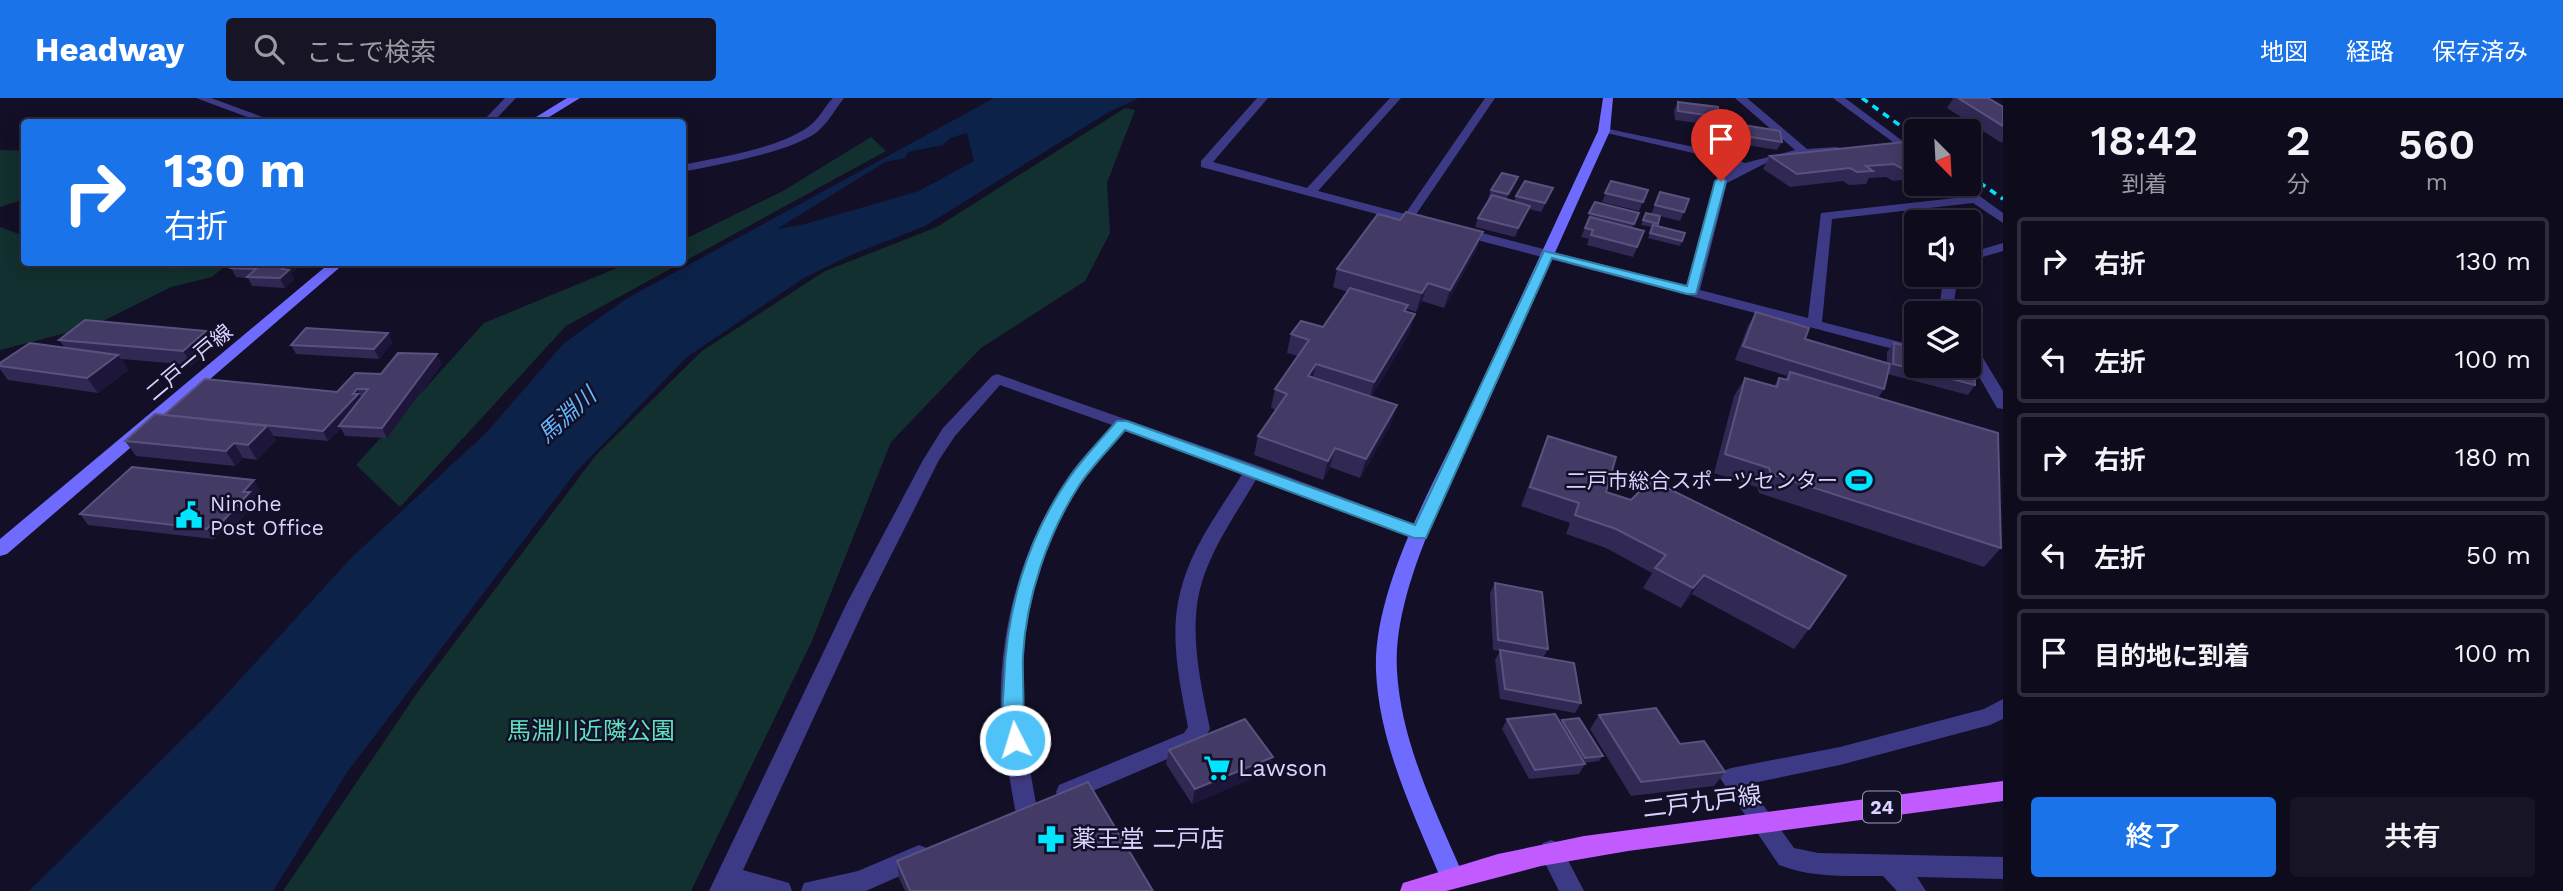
<!DOCTYPE html>
<html lang="ja">
<meta charset="utf-8">
<style>
body{margin:0;font-family:"Work Sans","Noto Sans JP",sans-serif;background:#171425;color:#f1f3f6;height:100vh;display:flex;flex-direction:column;font-size:26px;white-space:nowrap}
*{box-sizing:border-box;margin:0}
p{font-size:23px;color:#9b9ba3}
.icon{flex:none;width:38px;height:38px;fill:none;stroke:currentColor;stroke-width:2;stroke-linecap:round;stroke-linejoin:round}
.map{position:relative;flex:1;overflow:hidden}
.drawer{display:flex;flex-direction:column;background:#0e0b1c;width:560px}
.drawer>*{flex:none}
.guide{position:absolute;left:21px;top:21px;width:665px;height:147px;border-radius:7px;box-shadow:0 4px 18px #0003,0 0 0 2px #2e2b3b;background:#1a73e8;color:#fff;overflow:hidden}
.needle{width:46px;rotate:156deg}
.buttons{position:absolute;left:1904px;top:21px;display:grid;gap:14px}
.buttons a{display:grid;place-items:center;width:77px;height:77px;border-radius:7px;background:#0e0b1c;box-shadow:0 4px 18px #0003,0 0 0 2px #2e2b3b;font-size:35px}
.pin{position:absolute;display:grid;place-items:center;width:60px;height:60px;color:#fff;margin:-72px -30px;border-radius:50% 50% 50% 0;rotate:-45deg;box-shadow:0 0 7px #0007}
.pin .icon{rotate:45deg}
.me{position:absolute;width:77px;margin:-38px;rotate:355deg;stroke-linejoin:round;filter:drop-shadow(0 0 5px #0008)}
.turn{display:flex;align-items:center;gap:24px;height:147px;padding:0 28px;font-size:32px}
.turn .icon{width:91px;height:91px;stroke-width:2.5}
.turn b{display:block;font-size:49px;line-height:60px}
.eta{display:flex;justify-content:space-evenly;align-items:center;height:119px;text-align:center}
.eta b{font-size:42px;font-weight:600;line-height:49px}
.cta{display:flex;gap:14px;margin-top:auto;padding:14px 28px}
.cta a{flex:1;height:80px;border-radius:7px;background:#1a73e8;color:#fff;font-size:28px;font-weight:600;line-height:80px;text-align:center}
.cta a+a{background:#171425;color:#f1f3f6}
ul{padding:0;list-style:none}
li{display:flex;align-items:center;gap:21px;height:88px;margin:0 14px 10px;padding:0 14px;border:4px solid #2e2b3b;border-radius:7px}
li div{flex:1}
li b{display:block;font-size:26px}
li em{font-style:normal}
header{display:flex;align-items:center;gap:42px;box-sizing:border-box;height:98px;padding:0 35px;background:#1a73e8;color:#fff}
header strong{font-size:33px}
nav{display:flex;gap:38px;margin-inline-start:auto;font-size:24px}
.search{width:490px;height:63px;background:#171425;display:flex;align-items:center;gap:18px;box-sizing:border-box;padding:0 24px;border-radius:7px;color:#9b9ba3;font-size:26px}
main{display:flex;flex:1;min-height:0}
.map>svg:first-child{display:block}
.green{fill:#12302f}
.water{fill:#0c2248;fill-rule:evenodd}
.lines{fill:none;stroke-linecap:round;stroke-linejoin:round}
.street{fill:#3d3a85;fill-rule:evenodd}
.secondary{fill:#6f6bff;fill-rule:evenodd}
.primary{fill:#c25bff;fill-rule:evenodd}
.rail{stroke:#00e5ff;stroke-width:3.5;stroke-dasharray:7 6;stroke-linecap:butt}
.wall{fill:#312854}
.shaded-wall{fill:#1d163a}
.building{fill:#433a66;stroke:#5a527e;stroke-width:2}
.route{fill:#4fc3f7;stroke:#337fa1;stroke-width:2}
.labels{text-anchor:middle;dominant-baseline:central;stroke-width:5;stroke-linejoin:round;paint-order:stroke}
.shield{fill:#130f26;stroke:#9e99be;stroke-width:2}
.shield-label{font-size:19px;font-weight:bold;fill:#d9d4ff}
.street-label{font-size:21px;fill:#d9d4ff;stroke:#130f26}
.poi-label{font-size:21px;fill:#d9d4ff;stroke:#130f26;text-anchor:end}
.water-label{font-size:23px;font-style:italic;fill:#62b6ff;stroke:#130f26}
.near-park-label{font-size:24px;fill:#5fe0c0;stroke:#130f26}
.near-poi-label{font-size:24px;fill:#d9d4ff;stroke:#130f26;text-anchor:start}
.near-street-label{font-size:24px;fill:#d9d4ff;stroke:#130f26}
</style>
<header>
<strong>Headway</strong>
<div class="search"><svg class="icon" aria-label="search" viewBox="0 0 24 24"><circle cx="10" cy="10" r="6"/><path d="M15 15l6 6"/></svg>ここで検索</div>
<nav><a>地図</a><a>経路</a><a>保存済み</a></nav>
</header>
<main>
<div class="map">
<svg width="2003" height="793" viewBox="0 0 2003 793">
<rect width="100%" height="100%" fill="#130f26"/>
<g class="green">
<polygon points="1125,10 1135,12 1107,85 1110,135 1085,183 981,250 891,344 811,545 691,793 283,793 419,592 596,357 702,253 825,173 937,129"/>
<polygon points="871,39 886,53 683,164 683,142 783,93"/>
<polygon points="0,52 24,53 24,101 0,109"/>
<polygon points="0,129 24,138 24,164 229,165 212,179 171,189 93,228 0,252"/>
<polygon points="629,165 681,165 566,228 400,409 356,367 484,225"/>
</g>
<path class="water" d="M994,0H1139L1109,14L925,128L851,157L804,180L687,259L575,375L348,673L273,793H29L213,611L351,460L487,334L564,245L626,201ZM967,35L974,63L919,93L805,126L777,131L885,64L905,60L908,54L943,47L950,40Z"/>
<g class="lines">
<g class="street">
<polygon points="196,0 211,0 276,24 261,24"/>
<polygon points="505,0 516,0 493,24 482,24"/>
<path d="M833,0H844C836,10 828,25 817,34C789,55 719,66 682,74V67C719,59 777,51 808,29C819,22 824,9 833,0Z"/>
<polygon points="1257,0 1268,0 1213,64 1307,90 1390,0 1401,0 1318,93 1405,116 1485,0 1495,0 1415,118 1430,122 1431,125 1425,129 1201,69 1201,63"/>
<polygon points="1735,0 1747,0 1807,51 1837,49 1843,52 1837,55 1766,65 1727,85 1700,192 1808,220 1821,115 1964,99 1949,86 1963,86 2003,115 2003,125 1973,105 1832,121 1822,224 1916,248 1916,257 1454,136 1452,133 1459,129 1686,188 1715,83 1735,69 1706,58 1598,33 1604,30 1713,53 1745,65 1795,52"/>
<polygon points="1833,0 1845,0 1916,53 1916,61"/>
<polygon points="2003,145 2003,153 1969,163 1969,155"/>
<polygon points="1944,177 1958,177 1954,204 1960,215 1946,215 1940,204"/>
<polygon points="1969,244 1974,245 2003,293 2003,311 1997,310 1969,261"/>
<path d="M997,276L1259,368L1426,430L1429,435L1426,440H1414L1257,380C1239,411 1217,442 1205,475C1186,525 1200,581 1210,631L1200,647L1067,704L1059,701L1056,694L1059,687L1184,635L1188,629C1180,586 1169,539 1180,495C1190,451 1220,412 1243,375L1125,332C1111,350 1094,367 1081,386C1037,453 1016,541 1023,621C1025,651 1032,681 1037,711L1034,718L1026,721L1018,718L1015,711C1010,681 1003,651 1001,621C997,537 1021,445 1070,376C1082,359 1098,344 1112,327L1000,287L955,338L939,362L867,505L743,772L789,785L792,793H709L847,505L923,362L943,330L992,278Z"/>
<path d="M2003,601V621L1990,627L1840,667L1748,686L1794,750L1818,755L2003,759V781L1917,779L1926,793H1897L1883,778C1848,778 1812,780 1779,767L1720,680L1723,673L1731,670L1840,649L1984,611Z"/>
<polygon points="1551,742 1559,745 1584,793 1559,793 1539,753 1543,745"/>
<polygon points="919,747 927,750 931,758 927,766 866,793 801,793 804,785 858,773"/>
</g>
<g class="secondary">
<polygon points="567,0 580,0 541,24 528,24"/>
<path d="M1603,0H1613L1610,33C1568,125 1527,217 1486,309C1452,384 1392,490 1397,573C1401,645 1436,714 1464,779L1460,787L1452,790L1444,787L1440,779C1413,714 1379,645 1376,573C1373,490 1434,385 1469,311C1512,218 1555,126 1598,33Z"/>
<polygon points="331,164 346,164 7,456 0,458 0,441"/>
</g>
<polygon class="primary" points="2003,683 2003,703 1628,753 1541,768 1446,793 1400,793 1403,785 1498,756 1584,738"/>
<g class="rail">
<polyline points="1862,0 1916,39"/>
<polyline points="1969,77 2003,101"/>
</g>
</g>
<g class="wall">
<polygon points="1952,0 1996,0 1989,0 2003,9 2003,44 2000,44 1947,10 1953,1"/>
<polygon points="1678,4 1719,19 1717,23 1782,44 1777,52 1710,41 1709,31 1711,27 1675,22 1674,12"/>
<polygon points="1916,51 1916,75 1913,76 1910,81 1893,83 1886,79 1869,80 1866,86 1849,87 1843,83 1790,89 1763,71 1770,58"/>
<polygon points="1518,79 1515,88 1507,101 1514,103 1516,98 1553,90 1541,114 1529,111 1515,139 1475,129 1478,120 1489,102 1488,101 1491,92"/>
<polygon points="1611,83 1648,92 1639,113 1602,104"/>
<polygon points="1660,94 1684,114 1680,123 1660,118 1656,128 1682,143 1680,148 1648,140 1652,129 1641,127 1646,115 1651,116"/>
<polygon points="1595,104 1639,115 1632,130 1644,133 1633,159 1587,147 1589,141 1581,139 1587,125 1586,124"/>
<polygon points="1477,151 1444,210 1422,203 1416,214 1407,211 1406,214 1410,234 1372,298 1391,326 1360,380 1330,369 1323,382 1254,357 1258,338 1276,312 1271,310 1275,291 1298,258 1287,255 1291,236 1323,229 1348,194 1333,189 1337,171"/>
<polygon points="165,164 197,164 192,170 169,171"/>
<polygon points="216,164 303,164 291,176 294,181 285,190 252,188 248,180 236,179 231,170 234,167 218,167"/>
<polygon points="1756,214 1805,241 1887,265 1887,254 1894,245 1975,287 1968,297 1888,276 1884,291 1878,300 2001,450 1984,469 1759,395 1757,389 1714,375 1734,298 1745,280 1774,288 1779,280 1785,281 1787,278 1735,262 1748,228"/>
<polygon points="59,242 214,247 192,267 121,261 128,272 98,295 8,282 0,271 0,265 65,250"/>
<polygon points="393,244 379,261 296,256 291,247"/>
<polygon points="442,266 387,340 345,338 341,330 328,343 273,338 276,342 257,362 243,360 235,368 136,358 125,343 164,317 337,294 381,276"/>
<polygon points="1548,338 1606,394 1809,531 1794,551 1692,496 1681,510 1643,490 1652,475 1606,450 1566,436 1570,425 1521,408 1540,357"/>
<polygon points="260,392 253,400 256,405 229,433 222,432 214,441 88,427 80,416"/>
<polygon points="1495,485 1548,551 1543,560 1581,605 1575,615 1500,601 1495,562 1500,553 1493,552 1490,495"/>
<polygon points="1599,617 1680,646 1725,674 1714,688 1631,698 1590,631"/>
<polygon points="1507,621 1560,625 1562,622 1603,658 1599,663 1584,665 1585,666 1579,676 1529,681 1502,631"/>
<polygon points="1169,652 1269,673 1192,706 1166,666"/>
<polygon points="897,763 1153,793 905,793 899,780"/>
</g>
<g class="shaded-wall">
<polygon points="1518,79 1515,88 1505,105 1508,96"/>
<polygon points="1530,108 1526,118 1515,139 1518,130"/>
<polygon points="1483,134 1477,151 1444,210 1450,192"/>
<polygon points="188,164 197,164 192,170"/>
<polygon points="289,164 303,164 291,176 294,181 285,190 280,180 282,171"/>
<polygon points="1428,185 1422,203 1416,214 1422,195"/>
<polygon points="1415,216 1410,234 1369,303 1374,284"/>
<polygon points="206,233 214,247 192,267 183,253"/>
<polygon points="388,235 393,244 379,261 374,251"/>
<polygon points="437,256 442,266 387,340 382,330"/>
<polygon points="118,257 128,272 98,295 87,280"/>
<polygon points="1316,266 1312,284 1308,278"/>
<polygon points="357,291 362,301 339,328 341,330 328,343 323,333"/>
<polygon points="1397,307 1391,326 1360,380 1366,361"/>
<polygon points="267,328 276,342 257,362 248,347"/>
<polygon points="234,345 243,360 235,368 226,353"/>
<polygon points="1335,350 1330,369 1323,382 1328,363"/>
<polygon points="254,382 260,392 253,400 256,405 229,433 223,423 243,394"/>
<polygon points="215,422 222,432 214,441 207,431"/>
<polygon points="1704,477 1692,496 1681,510 1693,490"/>
<polygon points="1273,659 1269,673 1192,706 1195,691"/>
</g>
<g class="building">
<polygon points="1958,0 1988,0 2003,9 2003,28"/>
<polygon points="1678,4 1718,9 1719,19 1678,13"/>
<polygon points="1713,22 1780,33 1782,44 1714,33"/>
<polygon points="1904,44 1916,51 1916,63 1911,64 1916,68 1901,70 1894,66 1866,68 1873,73 1857,74 1850,70 1797,76 1770,58"/>
<polygon points="1502,75 1518,79 1508,96 1491,92"/>
<polygon points="1525,83 1553,90 1545,105 1516,98"/>
<polygon points="1611,83 1648,92 1643,104 1605,95"/>
<polygon points="1660,94 1689,101 1684,114 1655,107"/>
<polygon points="1492,97 1530,108 1518,130 1478,120"/>
<polygon points="1595,104 1639,115 1634,126 1589,115"/>
<polygon points="1406,114 1483,134 1450,192 1428,185 1422,195 1337,171 1378,116 1400,122"/>
<polygon points="1646,115 1660,118 1658,126 1643,122"/>
<polygon points="1590,119 1644,133 1637,149 1591,137 1593,132 1585,130"/>
<polygon points="1653,127 1685,135 1682,143 1650,135"/>
<polygon points="237,164 289,164 282,171 289,172 280,180 247,179 256,171 231,170"/>
<polygon points="1350,190 1408,207 1404,213 1415,216 1374,284 1316,266 1308,278 1397,307 1366,361 1335,350 1328,363 1258,338 1287,296 1275,291 1309,242 1291,236 1301,223 1323,229"/>
<polygon points="1756,214 1809,230 1805,241 1890,266 1884,291 1743,248"/>
<polygon points="85,222 206,233 183,253 59,242"/>
<polygon points="306,230 388,235 374,251 291,247"/>
<polygon points="30,245 118,257 87,280 0,268 0,265"/>
<polygon points="1894,245 1916,250 1916,268 1969,268 1969,264 1974,265 1975,287 1893,266"/>
<polygon points="398,255 437,256 382,330 339,328 368,291 357,291 353,296 358,296 323,333 164,317 205,281 337,294 355,275 381,276"/>
<polygon points="1790,274 1998,335 2001,450 1771,376 1769,370 1725,356 1745,280 1777,289 1779,280 1788,282"/>
<polygon points="155,316 267,328 248,347 234,345 226,353 125,343"/>
<polygon points="1548,338 1616,359 1606,394 1631,402 1651,382 1846,478 1809,531 1704,477 1693,490 1655,470 1666,457 1616,431 1575,417 1579,405 1530,389"/>
<polygon points="132,369 254,382 243,394 250,394 223,423 215,422 207,431 80,416"/>
<polygon points="1495,485 1542,494 1548,551 1498,542"/>
<polygon points="1500,552 1574,565 1581,605 1505,591"/>
<polygon points="1656,610 1680,646 1704,643 1725,674 1641,684 1599,617"/>
<polygon points="1555,616 1585,666 1535,672 1507,621"/>
<polygon points="1579,620 1603,658 1585,660 1562,622"/>
<polygon points="1245,621 1273,659 1195,691 1169,652"/>
<polygon points="1088,684 1153,793 910,793 897,763"/>
</g>
<path class="route" d="M1721,79L1726,83L1696,196H1687L1552,160L1426,440H1414L1125,332C1110,350 1093,367 1080,386C1048,435 1026,499 1023,558C1022,573 1026,642 1022,648L1015,651L1008,648C999,630 1003,605 1004,585C1006,513 1027,440 1069,380C1083,360 1101,341 1117,323H1127L1415,427L1544,153L1687,188L1715,83Z"/>
<defs>
<symbol id="stadium-bare" viewBox="-9 -9 18 18"><path d="M0-5a6.5 5 0 1 0 0 10a6.5 5 0 1 0 0-10ZM-3.5-1.8h7v3.6h-7Z" fill="#00e5ff" stroke="#130f26" stroke-width="2.5" paint-order="stroke"/></symbol>
<symbol id="civic-bare" viewBox="-9 -9 18 18"><path d="M-.6-6.5H3V-4.5H.6V-3L4-1V1h2V6H-6V1h2V-1L-.6-3ZM-1.2 2.5V6h2.4V2.5Z" fill="#00e5ff" stroke="#130f26" stroke-width="2.5" paint-order="stroke"/></symbol>
<symbol id="supermarket-bare" viewBox="-9 -9 18 18"><path d="M-6-5.5h2.5l.6 2H6L4.5 2H-2.5L-4.4-4H-6ZM-1.5 3.2a1.3 1.3 0 1 0 .1 0ZM3 3.2a1.3 1.3 0 1 0 .1 0Z" fill="#00e5ff" stroke="#130f26" stroke-width="2.5" paint-order="stroke"/></symbol>
<symbol id="pharmacy-bare" viewBox="-9 -9 18 18"><path d="M-2-6h4v4h4v4h-4v4h-4v-4h-4v-4h4Z" fill="#00e5ff" stroke="#130f26" stroke-width="2.5" paint-order="stroke"/></symbol>
</defs>
<g fill-rule="evenodd">
<use href="#stadium-bare" x="1840" y="363" width="38" height="38"/>
<use href="#civic-bare" x="170" y="398" width="38" height="38"/>
<use href="#supermarket-bare" x="1198" y="651" width="38" height="38"/>
<use href="#pharmacy-bare" x="1032" y="722" width="38" height="38"/>
</g>
<g class="labels">
<rect class="shield" x="1863" y="693.5" width="38" height="31" rx="5"/>
<g class="shield-label">
<text x="1882" y="709">24</text>
</g>
<g class="street-label">
<text transform="translate(189 264) rotate(-40)">二戸一戸線</text>
</g>
<g class="poi-label">
<text x="1838" y="382">二戸市総合スポーツセンター</text>
<text x="210" y="405" text-anchor="start">Ninohe<tspan x="210" dy="24">Post Office</tspan></text>
</g>
<g class="water-label">
<text transform="translate(567 317) rotate(-42)">馬淵川</text>
</g>
<g class="near-park-label">
<text x="591" y="633">馬淵川近隣公園</text>
</g>
<g class="near-poi-label">
<text x="1238" y="670">Lawson</text>
<text x="1072" y="741">薬王堂 二戸店</text>
</g>
<g class="near-street-label">
<text transform="translate(1702 704) rotate(-7)">二戸九戸線</text>
</g>
</g>
</svg>
<div class="buttons">
<a><svg class="needle" viewBox="-14 -14 28 28"><path d="M0-13l5 13h-10z" fill="#e53935"/><path d="M0 13l5-13h-10z" fill="#9b9ba3"/></svg></a>
<a><svg class="icon" aria-label="sound" viewBox="0 0 24 24"><path d="M4 9h4l5-4v14l-5-4H4zM17 9q2 3 0 6"/></svg></a>
<a><svg class="icon" aria-label="layers" viewBox="0 0 24 24"><path d="M12 4l9 5-9 5-9-5zM3 14l9 5 9-5"/></svg></a>
</div>
<div class="pin" style="left:1721px;top:83px;background:#d93025"><svg class="icon" aria-label="arrive" viewBox="0 0 24 24"><path d="M6 21V4h12l-3 4 3 4H6"/></svg></div>
<svg class="me" style="left:1015px;top:642px" viewBox="-20 -20 40 40"><circle r="17" fill="#4fc3f7" stroke="#fff" stroke-width="3"/><path d="M0-11L8 9 0 5-8 9z" fill="#fff"/></svg>
<div class="guide">
<div class="turn"><svg class="icon" aria-label="right" viewBox="0 0 24 24"><path d="M7 20v-9h11M14 6l5 5-5 5"/></svg><div><b>130 m</b>右折</div></div>
</div>
</div>
<section class="drawer">
<div class="eta">
<div><b>18:42</b><p>到着</p></div>
<div><b>2</b><p>分</p></div>
<div><b>560</b><p>m</p></div>
</div>
<ul>
<li><svg class="icon" aria-label="right" viewBox="0 0 24 24"><path d="M7 20v-9h11M14 6l5 5-5 5"/></svg><div><b>右折</b></div><em>130 m</em></li>
<li><svg class="icon" aria-label="left" viewBox="0 0 24 24"><path d="M17 20v-9H6M10 6l-5 5 5 5"/></svg><div><b>左折</b></div><em>100 m</em></li>
<li><svg class="icon" aria-label="right" viewBox="0 0 24 24"><path d="M7 20v-9h11M14 6l5 5-5 5"/></svg><div><b>右折</b></div><em>180 m</em></li>
<li><svg class="icon" aria-label="left" viewBox="0 0 24 24"><path d="M17 20v-9H6M10 6l-5 5 5 5"/></svg><div><b>左折</b></div><em>50 m</em></li>
<li><svg class="icon" aria-label="arrive" viewBox="0 0 24 24"><path d="M6 21V4h12l-3 4 3 4H6"/></svg><div><b>目的地に到着</b></div><em>100 m</em></li>
</ul>
<div class="cta"><a>終了</a><a>共有</a></div>
</section>
</main>
